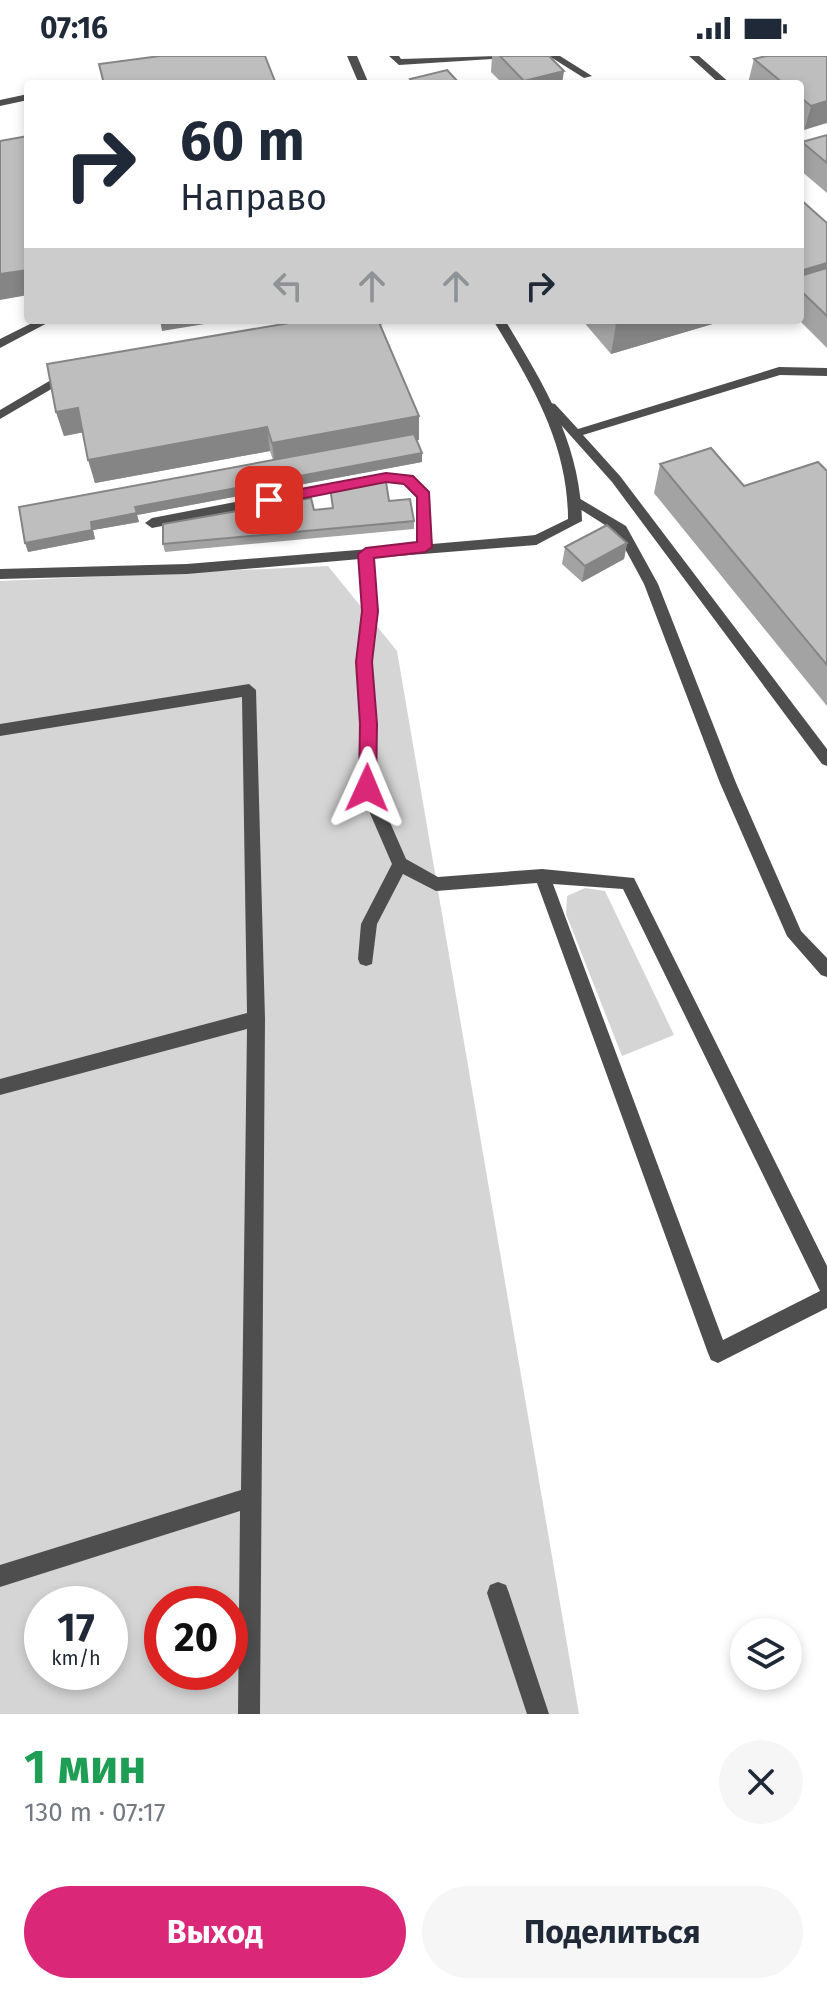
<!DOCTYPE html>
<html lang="ru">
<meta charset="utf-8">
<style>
body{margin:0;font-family:"Fira Sans",sans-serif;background:#f6f6f7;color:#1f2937;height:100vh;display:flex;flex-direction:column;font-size:30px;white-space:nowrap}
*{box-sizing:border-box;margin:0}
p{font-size:26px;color:#747a83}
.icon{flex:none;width:44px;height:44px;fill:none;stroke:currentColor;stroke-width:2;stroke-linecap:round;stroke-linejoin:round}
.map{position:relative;height:1658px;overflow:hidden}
.details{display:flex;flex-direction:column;background:#fff;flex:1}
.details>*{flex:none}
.top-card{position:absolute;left:24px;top:24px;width:780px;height:244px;border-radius:8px;box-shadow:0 4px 12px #0003;background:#fff;color:#1f2937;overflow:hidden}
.controls{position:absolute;left:730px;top:1562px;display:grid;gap:16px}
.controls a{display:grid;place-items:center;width:72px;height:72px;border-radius:50%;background:#fff;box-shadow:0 4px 12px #0003;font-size:40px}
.speed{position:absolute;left:24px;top:1530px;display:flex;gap:16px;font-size:40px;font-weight:700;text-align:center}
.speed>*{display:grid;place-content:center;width:104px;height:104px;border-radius:50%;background:#fff;box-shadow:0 4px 12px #0003;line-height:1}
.speed small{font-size:20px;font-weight:400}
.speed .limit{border:12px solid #d22;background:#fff;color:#111}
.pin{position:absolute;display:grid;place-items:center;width:68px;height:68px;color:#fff;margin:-34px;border-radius:16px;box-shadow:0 4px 12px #0006}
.me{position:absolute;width:88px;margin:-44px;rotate:1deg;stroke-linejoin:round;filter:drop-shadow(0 0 6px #0008)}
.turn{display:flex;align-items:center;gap:28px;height:168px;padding:0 24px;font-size:36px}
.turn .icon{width:104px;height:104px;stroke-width:2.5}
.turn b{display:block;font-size:56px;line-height:68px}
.lanes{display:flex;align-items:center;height:76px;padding:0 24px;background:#0003;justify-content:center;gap:40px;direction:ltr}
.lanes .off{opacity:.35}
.round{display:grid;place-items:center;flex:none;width:84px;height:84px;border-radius:42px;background:#f6f6f7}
.head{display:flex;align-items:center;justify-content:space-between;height:136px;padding:0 24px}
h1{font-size:48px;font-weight:700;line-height:60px;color:#1e9e55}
.action{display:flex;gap:16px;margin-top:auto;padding:16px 24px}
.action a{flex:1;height:92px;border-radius:48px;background:#db2777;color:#fff;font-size:32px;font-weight:700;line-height:92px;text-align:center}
.action a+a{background:#f6f6f7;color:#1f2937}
.status{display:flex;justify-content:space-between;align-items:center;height:56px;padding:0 40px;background:#fff;direction:ltr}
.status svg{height:22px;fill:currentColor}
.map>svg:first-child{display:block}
.green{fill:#d5d5d5;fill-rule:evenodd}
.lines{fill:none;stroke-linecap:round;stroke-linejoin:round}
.service{fill:#4e4e4e;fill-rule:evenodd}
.minor{fill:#4e4e4e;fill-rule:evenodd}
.wall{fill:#a3a3a3}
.shaded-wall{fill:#858585}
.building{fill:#bebebe;stroke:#858585;stroke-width:2}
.route{fill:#db2777;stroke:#8e194d;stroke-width:2}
</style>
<div class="status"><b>07:16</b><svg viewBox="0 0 49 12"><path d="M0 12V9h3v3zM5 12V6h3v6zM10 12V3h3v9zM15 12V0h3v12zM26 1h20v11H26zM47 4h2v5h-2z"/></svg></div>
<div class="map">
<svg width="827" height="1658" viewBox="0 0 827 1658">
<rect width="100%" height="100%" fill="#fff"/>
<g class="green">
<path d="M328,510L397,595L579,1658H0V525ZM42,1548H110V1616H42ZM162,1548H230V1616H162Z"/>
<polygon points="585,832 605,835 674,979 622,1000 566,858 567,840"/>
</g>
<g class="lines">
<g class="service">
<polygon points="389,0 399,0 401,3 497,0 492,3 399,9"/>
<polygon points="549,0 560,0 592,20 584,22"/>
<polygon points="689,0 699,0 731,28 720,28"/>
<polygon points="28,38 28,44 0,50 0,44"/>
<polygon points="38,264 53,264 0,292 0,283"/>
<polygon points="369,264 395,264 389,267 360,272 354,269"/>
<polygon points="779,311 827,312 827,320 780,319 583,379 620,420 827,693 827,710 822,708 612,426 545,351 551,347 555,348 578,373"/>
<polygon points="68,314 72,315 72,321 0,363 0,354"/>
<path d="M386,417L412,420L429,437L432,488L536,479L543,484L536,489L373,502L377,555L371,606L375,668V732L406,803L438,821L542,813L634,822L827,1210V1252L718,1307L711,1304L708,1297L537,827L436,835L403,818L377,868L372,908L366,910L360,908L358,903L361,868L392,808L359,732L361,668L357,606L363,555L360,503L187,518L0,523V513L187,508L418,489V441L404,427L386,425L152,472L145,467L152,462ZM553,828L623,833L820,1235L723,1284Z"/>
<polygon points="577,441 626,470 658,528 736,727 801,875 827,902 827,921 821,919 787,880 720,727 644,528 616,476 572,448 572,442"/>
<polygon points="249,628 256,634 265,963 260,1658 238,1658 240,1455 0,1531 0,1509 241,1434 247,973 0,1039 0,1023 247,957 242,641 0,680 0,668"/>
<polygon points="498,1526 506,1529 509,1537 549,1658 527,1658 487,1537 490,1529"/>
</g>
<g class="minor">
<polygon points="347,0 357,0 369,28 359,28"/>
<path d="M493,264H505C544,329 580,386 582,465L536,489L531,487V481L568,463C568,387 531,327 493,264Z"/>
</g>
</g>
<g class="wall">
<polygon points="492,0 549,0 562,28 503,28 491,16"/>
<polygon points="827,0 804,74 800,70 800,28 750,28 748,27 754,3"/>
<polygon points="827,79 827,137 800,114 800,92 802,86"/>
<polygon points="800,143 827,167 827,292 799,264 800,264"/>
<polygon points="582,264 726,264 611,298"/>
<polygon points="56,356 419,360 419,384 416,384 422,406 137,459 139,466 93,474 95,483 28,496 273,404 270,395 95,427 83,376 64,380"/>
<polygon points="660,408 744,430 827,415 827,650 654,437"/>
<polygon points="389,445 414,465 414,473 165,496 163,488 314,454"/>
<polygon points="627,487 624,503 582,526 562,508 565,491"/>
</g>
<g class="shaded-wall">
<polygon points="564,15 562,28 524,28 524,25"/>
<polygon points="827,45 827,67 804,74 811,50"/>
<polygon points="827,207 827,234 800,234 800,215"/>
<polygon points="28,214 28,239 0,244 0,218"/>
<polygon points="160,264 229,264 162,275"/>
<polygon points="630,264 726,264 611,298 616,268"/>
<polygon points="78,352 85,376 64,380 56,356"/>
<polygon points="419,360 419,384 275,410 272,387"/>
<polygon points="267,371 270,395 95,427 88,404"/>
<polygon points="422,397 422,406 137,459 139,466 93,474 95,483 28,496 25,487 135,451"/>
<polygon points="627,487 624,503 582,526 585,510"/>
</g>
<g class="building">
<polygon points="160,0 265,0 276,28 104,28 99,8"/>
<polygon points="500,0 549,0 564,15 524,25"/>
<polygon points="766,0 827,0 827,45 811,50 800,41 800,28 784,28 754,3"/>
<polygon points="447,14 460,28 414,28 410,23"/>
<polygon points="827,79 827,107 802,86"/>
<polygon points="28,80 28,214 0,218 0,85"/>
<polygon points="800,143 827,167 827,207 800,215"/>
<polygon points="827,212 827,260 800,234 800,220"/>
<polygon points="307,264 378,264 419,360 272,387 267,371 88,404 78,352 56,356 47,308"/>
<polygon points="612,264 630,264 616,268"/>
<polygon points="414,378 422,397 135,451 137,457 91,466 92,474 25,487 19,451"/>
<polygon points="711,392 744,430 818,406 827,415 827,609 660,408"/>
<polygon points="386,426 389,445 410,443 414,465 163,488 163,468 311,442 314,454 333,452 330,431"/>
<polygon points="607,469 627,487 585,510 565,491"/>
</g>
<polygon class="route" points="386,417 413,420 429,436 432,491 425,496 374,502 378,555 372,606 377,668 376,732 367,739 359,732 360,668 356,606 362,555 358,498 366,492 417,486 417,441 404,428 386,426 269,449 262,444 269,439"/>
</svg>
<div class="controls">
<a><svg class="icon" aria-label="layers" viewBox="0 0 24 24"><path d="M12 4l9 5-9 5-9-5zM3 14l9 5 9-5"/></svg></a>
</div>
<div class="speed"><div>17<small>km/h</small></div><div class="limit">20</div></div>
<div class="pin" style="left:269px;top:444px;background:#d93025"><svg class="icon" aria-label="arrive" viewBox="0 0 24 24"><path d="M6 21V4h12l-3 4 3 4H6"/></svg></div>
<svg class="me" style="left:367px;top:732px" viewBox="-20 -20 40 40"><path d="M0-17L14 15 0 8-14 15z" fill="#db2777" stroke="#fff" stroke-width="4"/></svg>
<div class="top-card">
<div class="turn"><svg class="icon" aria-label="right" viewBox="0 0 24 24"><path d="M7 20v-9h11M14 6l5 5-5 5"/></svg><div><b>60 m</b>Направо</div></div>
<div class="lanes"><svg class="icon off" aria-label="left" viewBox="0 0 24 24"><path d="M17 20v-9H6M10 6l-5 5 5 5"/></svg><svg class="icon off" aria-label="ahead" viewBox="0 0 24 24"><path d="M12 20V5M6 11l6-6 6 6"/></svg><svg class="icon off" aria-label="ahead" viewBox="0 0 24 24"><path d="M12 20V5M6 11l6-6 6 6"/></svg><svg class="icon" aria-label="right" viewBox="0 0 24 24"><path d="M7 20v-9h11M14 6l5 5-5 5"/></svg></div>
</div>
</div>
<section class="details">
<div class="head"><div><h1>1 мин</h1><p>130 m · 07:17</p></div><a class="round"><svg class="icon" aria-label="close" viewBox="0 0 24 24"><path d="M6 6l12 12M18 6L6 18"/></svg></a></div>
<div class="action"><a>Выход</a><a>Поделиться</a></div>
</section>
